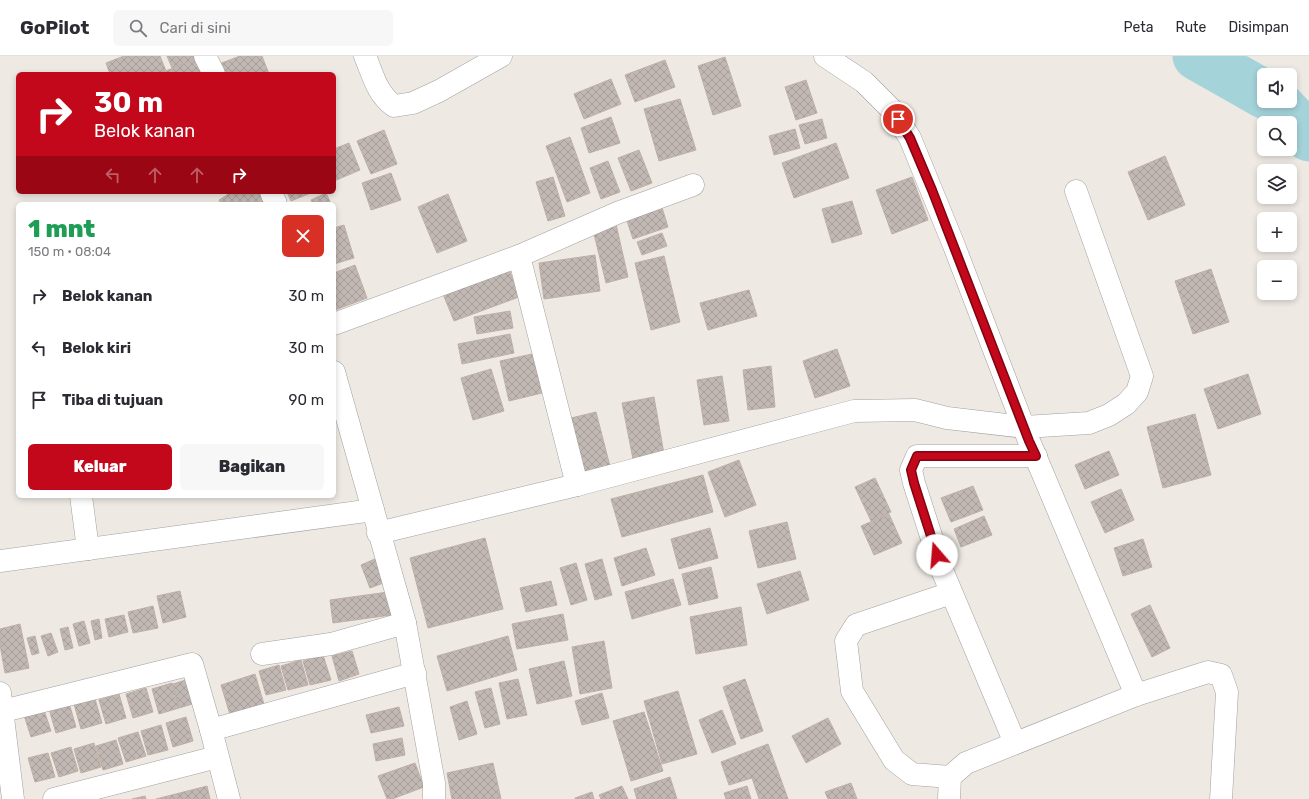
<!DOCTYPE html>
<html lang="id">
<meta charset="utf-8">
<style>
body{margin:0;font-family:Rubik,sans-serif;background:#f7f7f7;color:#2b2b33;height:100vh;display:flex;flex-direction:column;font-size:15px;white-space:nowrap}
*{box-sizing:border-box;margin:0}
p{font-size:13px;color:#7c7c81}
.icon{flex:none;width:22px;height:22px;fill:none;stroke:currentColor;stroke-width:2;stroke-linecap:round;stroke-linejoin:round}
.map{position:relative;flex:1;overflow:hidden}
.side{position:absolute;left:16px;top:146px;width:320px;height:296px;display:flex;flex-direction:column;background:#fff;border-radius:6px;box-shadow:0 2px 6px #0003}
.side>*{flex:none}
.hud{position:absolute;left:16px;top:16px;width:320px;height:122px;border-radius:6px;box-shadow:0 2px 6px #0003;background:#c2081a;color:#fff;overflow:hidden}
.buttons{position:absolute;left:1257px;top:12px;display:grid;gap:8px}
.buttons a{display:grid;place-items:center;width:40px;height:40px;border-radius:6px;background:#fff;box-shadow:0 2px 6px #0003;font-size:20px}
.pin{position:absolute;display:grid;place-items:center;width:34px;height:34px;color:#fff;margin:-17px;border:2px solid #fff;border-radius:50%;box-shadow:0 1px 4px #0007}
.me{position:absolute;width:44px;margin:-22px;rotate:342deg;stroke-linejoin:round;filter:drop-shadow(0 0 3px #0008)}
.turn{display:flex;align-items:center;gap:14px;height:84px;padding:0 12px;font-size:18px}
.turn .icon{width:52px;height:52px;stroke-width:2.5}
.turn b{display:block;font-size:28px;line-height:34px}
.lanes{display:flex;align-items:center;height:38px;padding:0 12px;background:#0003;justify-content:center;gap:20px;direction:ltr}
.lanes .off{opacity:.35}
.round{display:grid;place-items:center;flex:none;width:42px;height:42px;border-radius:6px;background:#f7f7f7}
.summary{display:flex;align-items:center;justify-content:space-between;height:68px;padding:0 12px}
h1{font-size:24px;font-weight:800;line-height:30px;color:#1e9e55}
.cta{display:flex;gap:8px;margin-top:auto;padding:8px 12px}
.cta a{flex:1;height:46px;border-radius:6px;background:#c2081a;color:#fff;font-size:16px;font-weight:800;line-height:46px;text-align:center}
.cta a+a{background:#f7f7f7;color:#2b2b33}
ul{padding:0;list-style:none}
li{display:flex;align-items:center;gap:12px;height:52px;padding:0 12px}
li div{flex:1}
li b{display:block;font-size:15px}
li em{font-style:normal}
header{display:flex;align-items:center;gap:24px;box-sizing:border-box;height:56px;padding:0 20px;background:#fff;border-bottom:1px solid #e1e1e2}
header strong{font-size:19px}
nav{display:flex;gap:22px;margin-inline-start:auto;font-size:14px}
.search{width:280px;height:36px;background:#f7f7f7;display:flex;align-items:center;gap:10px;box-sizing:border-box;padding:0 14px;border-radius:6px;color:#7c7c81;font-size:15px}
.map>svg:first-child{display:block}
.lines{fill:none;stroke-linecap:round;stroke-linejoin:round}
.river{stroke:#a5d3da;stroke-width:49}
.building{fill:url(#building-cross-hatch);stroke:#bfafa6}
.minor-casing{stroke:#a1a1a1;stroke-width:23}
.minor{stroke:#fff;stroke-width:22}
.route-casing{stroke:#7e0511;stroke-width:10}
.route{stroke:#c2081a;stroke-width:7}
</style>
<header>
<strong>GoPilot</strong>
<div class="search"><svg class="icon" aria-label="search" viewBox="0 0 24 24"><circle cx="10" cy="10" r="6"/><path d="M15 15l6 6"/></svg>Cari di sini</div>
<nav><a>Peta</a><a>Rute</a><a>Disimpan</a></nav>
</header>
<div class="map">
<svg width="1309" height="743" viewBox="0 0 1309 743">
<defs>
<pattern id="building-cross-hatch" width="8" height="8" patternUnits="userSpaceOnUse"><rect width="8" height="8" fill="#c2b8b3"/><path d="M0 0l8 8M0 8l8-8" fill="none" stroke="#a69e9a"/></pattern>
</defs>
<rect width="100%" height="100%" fill="#eee9e3"/>
<g class="lines">
<g class="river">
<polyline points="1197,0 1264,38"/>
<polyline points="1275,45 1309,81"/>
</g>
</g>
<g class="building">
<polygon points="124,0 160,0 166,15 158,18 110,18 106,7"/>
<polygon points="167,0 194,0 195,3 172,12"/>
<polygon points="240,0 262,0 269,18 223,18 219,8"/>
<polygon points="725,1 741,50 713,59 698,10"/>
<polygon points="195,3 201,18 168,18 166,15"/>
<polygon points="665,4 675,31 635,46 625,19"/>
<polygon points="611,23 621,48 584,63 574,38"/>
<polygon points="806,24 817,57 796,64 785,31"/>
<polygon points="680,43 696,94 659,105 644,53"/>
<polygon points="611,61 620,87 589,97 581,72"/>
<polygon points="822,63 827,82 805,88 799,69"/>
<polygon points="795,73 800,92 774,99 769,80"/>
<polygon points="384,74 397,108 371,118 357,85"/>
<polygon points="570,81 590,137 567,146 546,90"/>
<polygon points="349,87 360,114 334,125 334,93"/>
<polygon points="836,87 849,122 794,142 782,107"/>
<polygon points="639,94 652,127 631,135 618,102"/>
<polygon points="1165,100 1185,149 1148,164 1128,116"/>
<polygon points="608,105 620,136 601,143 590,112"/>
<polygon points="391,117 401,144 371,154 362,127"/>
<polygon points="553,121 565,160 548,165 536,126"/>
<polygon points="912,121 928,164 892,178 876,134"/>
<polygon points="232,136 260,136 266,148 221,148 219,144"/>
<polygon points="287,136 313,136 291,145"/>
<polygon points="326,137 331,148 313,148 311,144"/>
<polygon points="448,138 467,185 437,197 418,151"/>
<polygon points="660,145 668,171 633,183 624,156"/>
<polygon points="852,145 862,178 832,187 822,153"/>
<polygon points="616,168 628,221 606,227 593,174"/>
<polygon points="344,169 354,202 334,208 334,172"/>
<polygon points="662,177 667,190 642,199 637,186"/>
<polygon points="595,199 600,235 544,243 539,207"/>
<polygon points="664,200 680,266 651,274 635,207"/>
<polygon points="355,209 367,242 335,254 334,217"/>
<polygon points="509,213 519,241 454,265 443,238"/>
<polygon points="1211,213 1229,266 1193,278 1175,225"/>
<polygon points="749,234 757,260 708,274 700,247"/>
<polygon points="510,255 513,272 477,278 474,261"/>
<polygon points="510,278 514,297 462,308 458,288"/>
<polygon points="837,293 850,330 815,342 803,305"/>
<polygon points="532,298 542,337 509,345 500,305"/>
<polygon points="771,310 775,351 748,354 743,314"/>
<polygon points="491,313 504,355 473,364 461,322"/>
<polygon points="1248,318 1261,358 1218,373 1204,333"/>
<polygon points="722,320 729,365 704,369 697,324"/>
<polygon points="654,341 664,398 633,403 622,347"/>
<polygon points="596,356 611,414 582,421 567,363"/>
<polygon points="1195,358 1211,419 1163,432 1147,371"/>
<polygon points="1109,395 1119,419 1085,433 1075,409"/>
<polygon points="739,404 756,449 725,461 708,416"/>
<polygon points="703,419 713,456 622,481 611,443"/>
<polygon points="875,422 891,456 871,465 855,431"/>
<polygon points="973,430 983,454 951,466 941,442"/>
<polygon points="1121,433 1134,464 1105,477 1091,446"/>
<polygon points="889,458 902,487 874,499 861,470"/>
<polygon points="984,460 992,479 961,491 954,473"/>
<polygon points="787,466 796,503 758,512 749,475"/>
<polygon points="710,472 718,502 679,513 671,483"/>
<polygon points="485,482 503,553 428,572 410,502"/>
<polygon points="1143,483 1152,511 1123,520 1114,492"/>
<polygon points="646,492 655,519 622,530 614,502"/>
<polygon points="377,502 386,526 370,532 361,509"/>
<polygon points="602,503 612,539 595,544 585,508"/>
<polygon points="576,507 587,544 571,549 560,512"/>
<polygon points="711,511 718,542 689,549 682,518"/>
<polygon points="800,515 809,544 767,558 757,528"/>
<polygon points="673,523 681,549 632,563 625,536"/>
<polygon points="551,525 557,549 526,556 520,532"/>
<polygon points="180,535 186,561 163,567 157,540"/>
<polygon points="388,536 391,559 333,567 330,544"/>
<polygon points="1150,549 1170,592 1152,601 1131,558"/>
<polygon points="153,550 158,572 133,577 128,556"/>
<polygon points="741,551 747,589 696,598 690,561"/>
<polygon points="563,558 568,584 517,593 512,568"/>
<polygon points="124,559 128,576 109,581 105,563"/>
<polygon points="99,563 102,582 95,584 91,565"/>
<polygon points="84,565 90,587 79,590 73,568"/>
<polygon points="20,568 29,612 5,617 0,589 0,573"/>
<polygon points="68,571 73,592 65,594 60,573"/>
<polygon points="51,577 58,596 48,600 41,580"/>
<polygon points="35,580 39,597 32,599 27,582"/>
<polygon points="508,580 517,614 447,635 437,600"/>
<polygon points="604,585 612,632 580,638 572,591"/>
<polygon points="352,595 359,618 339,625 332,600"/>
<polygon points="323,599 331,624 310,629 303,605"/>
<polygon points="301,604 308,629 288,634 281,610"/>
<polygon points="564,605 572,640 537,648 529,613"/>
<polygon points="279,609 286,634 266,639 259,615"/>
<polygon points="255,618 266,655 232,665 221,629"/>
<polygon points="192,622 199,646 179,652 173,628"/>
<polygon points="518,623 527,659 507,663 499,627"/>
<polygon points="745,623 763,675 741,683 723,631"/>
<polygon points="172,627 179,652 159,658 152,633"/>
<polygon points="146,632 153,656 133,662 126,638"/>
<polygon points="491,632 500,668 485,672 475,636"/>
<polygon points="678,635 697,698 662,708 644,645"/>
<polygon points="602,637 609,662 582,669 575,645"/>
<polygon points="119,638 126,662 106,668 99,644"/>
<polygon points="95,643 102,667 81,673 74,648"/>
<polygon points="467,645 477,678 459,684 450,651"/>
<polygon points="69,647 76,671 56,677 49,653"/>
<polygon points="43,651 51,675 31,681 23,656"/>
<polygon points="399,651 404,670 371,677 366,659"/>
<polygon points="722,654 736,688 712,697 699,664"/>
<polygon points="644,656 663,715 631,725 613,665"/>
<polygon points="186,661 193,685 173,691 166,667"/>
<polygon points="828,662 841,688 806,707 792,680"/>
<polygon points="161,669 168,694 148,699 141,675"/>
<polygon points="138,676 146,700 126,706 118,682"/>
<polygon points="402,682 405,699 376,705 373,688"/>
<polygon points="116,684 123,708 103,714 96,690"/>
<polygon points="94,687 101,711 81,717 74,693"/>
<polygon points="768,688 788,743 759,743 752,722 729,729 721,706"/>
<polygon points="71,691 78,715 59,721 51,697"/>
<polygon points="48,697 55,721 35,726 28,702"/>
<polygon points="415,707 424,731 392,743 387,743 378,720"/>
<polygon points="493,707 501,743 452,743 447,717"/>
<polygon points="670,721 677,743 637,743 634,733"/>
<polygon points="851,727 857,743 828,743 825,736"/>
<polygon points="207,730 210,743 156,743"/>
<polygon points="622,730 628,743 601,743 599,739"/>
<polygon points="747,730 751,743 726,743 724,737"/>
<polygon points="592,736 594,743 575,743 575,742"/>
<polygon points="145,740 146,743 132,743"/>
</g>
<g class="lines">
<defs>
<g id="minor">
<polyline points="205,0 214,18"/>
<path d="M365,0C373,19 377,38 394,50L413,47L439,35L501,0"/>
<polyline points="825,0 864,26 892,54 910,82 953,187 1029,385 1136,639"/>
<polyline points="271,136 276,148"/>
<polyline points="519,200 577,429"/>
<polyline points="334,268 519,200 617,157 693,129"/>
<polyline points="334,316 405,567 434,727 434,743"/>
<polyline points="81,440 88,493"/>
<polyline points="378,477 577,429 854,355 915,354 947,362 1024,371 1089,367 1109,359 1126,348 1137,336 1142,320 1076,135"/>
<polyline points="0,505 373,454"/>
<polyline points="262,598 331,588 405,567"/>
<polyline points="0,637 13,743"/>
<polyline points="3,655 192,608 211,674"/>
<polyline points="1015,687 942,514 914,427 911,414 917,400 1036,400"/>
<polyline points="950,721 912,718 894,704 852,635 846,585 856,569 951,537"/>
<polyline points="54,743 217,701"/>
<polyline points="229,743 211,674 415,617"/>
<polyline points="949,743 950,721 966,707 1136,639 1208,616 1221,619 1227,636 1221,743"/>
</g>
</defs>
<use href="#minor" class="minor-casing"/>
<use href="#minor" class="minor"/>
</g>
<g class="lines">
<defs>
<polyline id="route" points="898,63 910,82 932,134 1029,385 1036,400 917,400 911,414 914,427 937,499"/>
</defs>
<use href="#route" class="route-casing"/>
<use href="#route" class="route"/>
</g>
</svg>
<div class="buttons">
<a><svg class="icon" aria-label="sound" viewBox="0 0 24 24"><path d="M4 9h4l5-4v14l-5-4H4zM17 9q2 3 0 6"/></svg></a>
<a><svg class="icon" aria-label="search" viewBox="0 0 24 24"><circle cx="10" cy="10" r="6"/><path d="M15 15l6 6"/></svg></a>
<a><svg class="icon" aria-label="layers" viewBox="0 0 24 24"><path d="M12 4l9 5-9 5-9-5zM3 14l9 5 9-5"/></svg></a>
<a>+</a>
<a>−</a>
</div>
<div class="pin" style="left:898px;top:63px;background:#d93025"><svg class="icon" aria-label="arrive" viewBox="0 0 24 24"><path d="M6 21V4h12l-3 4 3 4H6"/></svg></div>
<svg class="me" style="left:937px;top:499px" viewBox="-20 -20 40 40"><circle r="19" fill="#fff"/><path d="M0-13L10 11 0 6-10 11z" fill="#c2081a"/></svg>
<div class="hud">
<div class="turn"><svg class="icon" aria-label="right" viewBox="0 0 24 24"><path d="M7 20v-9h11M14 6l5 5-5 5"/></svg><div><b>30 m</b>Belok kanan</div></div>
<div class="lanes"><svg class="icon off" aria-label="left" viewBox="0 0 24 24"><path d="M17 20v-9H6M10 6l-5 5 5 5"/></svg><svg class="icon off" aria-label="ahead" viewBox="0 0 24 24"><path d="M12 20V5M6 11l6-6 6 6"/></svg><svg class="icon off" aria-label="ahead" viewBox="0 0 24 24"><path d="M12 20V5M6 11l6-6 6 6"/></svg><svg class="icon" aria-label="right" viewBox="0 0 24 24"><path d="M7 20v-9h11M14 6l5 5-5 5"/></svg></div>
</div>
<section class="side">
<div class="summary"><div><h1>1 mnt</h1><p>150 m · 08:04</p></div><a class="round" style="background:#d93025;color:#fff"><svg class="icon" aria-label="close" viewBox="0 0 24 24"><path d="M6 6l12 12M18 6L6 18"/></svg></a></div>
<ul>
<li><svg class="icon" aria-label="right" viewBox="0 0 24 24"><path d="M7 20v-9h11M14 6l5 5-5 5"/></svg><div><b>Belok kanan</b></div><em>30 m</em></li>
<li><svg class="icon" aria-label="left" viewBox="0 0 24 24"><path d="M17 20v-9H6M10 6l-5 5 5 5"/></svg><div><b>Belok kiri</b></div><em>30 m</em></li>
<li><svg class="icon" aria-label="arrive" viewBox="0 0 24 24"><path d="M6 21V4h12l-3 4 3 4H6"/></svg><div><b>Tiba di tujuan</b></div><em>90 m</em></li>
</ul>
<div class="cta"><a>Keluar</a><a>Bagikan</a></div>
</section>
</div>
